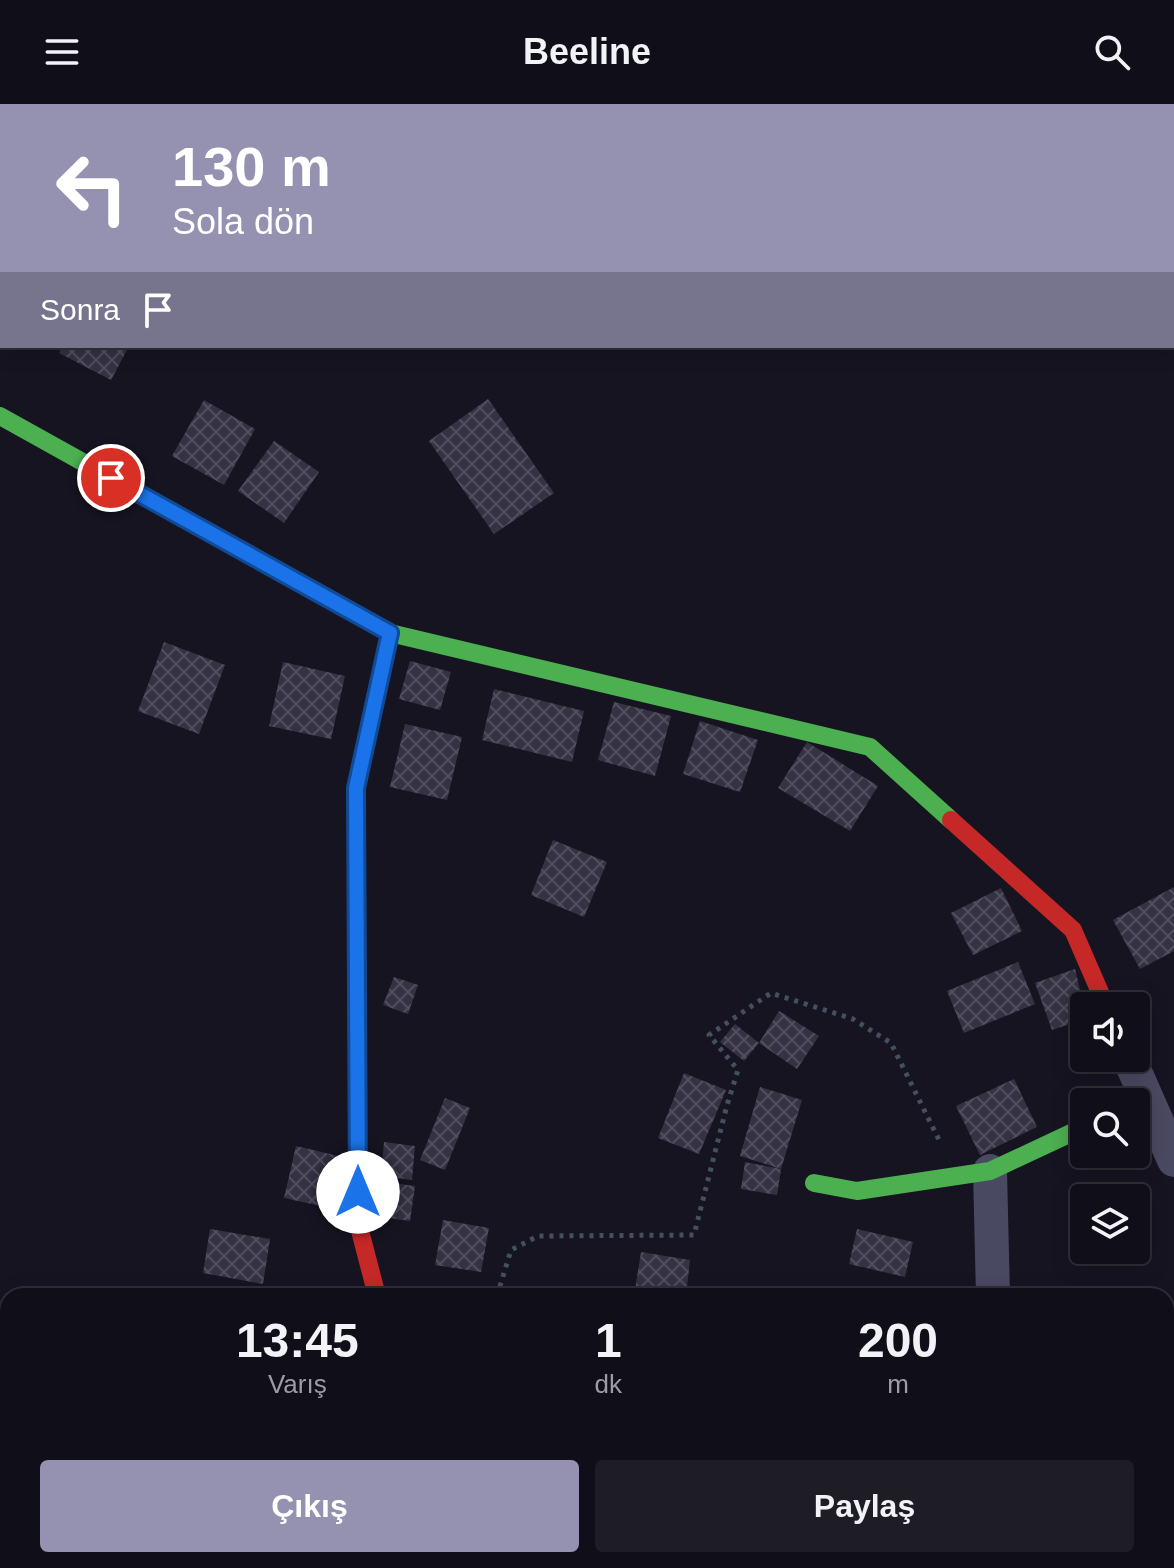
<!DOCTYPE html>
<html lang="tr">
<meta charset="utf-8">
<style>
body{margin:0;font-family:Helvetica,sans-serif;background:#1e1d26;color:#f1f3f6;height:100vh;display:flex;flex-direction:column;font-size:30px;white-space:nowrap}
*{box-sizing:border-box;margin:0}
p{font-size:26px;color:#9c9ca2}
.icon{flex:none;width:44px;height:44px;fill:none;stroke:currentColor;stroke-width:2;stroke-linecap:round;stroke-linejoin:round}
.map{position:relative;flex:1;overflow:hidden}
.sheet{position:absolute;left:0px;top:1184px;width:1174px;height:280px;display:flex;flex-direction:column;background:#100f19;border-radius:24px 24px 0 0;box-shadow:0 4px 20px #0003,0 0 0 2px #302f38}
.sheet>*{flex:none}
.banner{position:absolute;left:0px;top:0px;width:1174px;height:244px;box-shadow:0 4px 20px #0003,0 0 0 2px #302f38;background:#9591b1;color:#fff;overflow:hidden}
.controls{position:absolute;left:1070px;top:888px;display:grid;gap:16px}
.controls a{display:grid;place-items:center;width:80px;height:80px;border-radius:8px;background:#100f19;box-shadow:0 4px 20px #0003,0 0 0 2px #302f38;font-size:40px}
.pin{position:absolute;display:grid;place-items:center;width:68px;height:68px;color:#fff;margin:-34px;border:4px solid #fff;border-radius:50%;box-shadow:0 2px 8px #0007}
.me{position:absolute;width:88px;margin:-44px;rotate:0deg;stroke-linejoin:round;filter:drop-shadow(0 0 6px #0008)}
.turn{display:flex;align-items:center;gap:28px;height:168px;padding:0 40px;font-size:36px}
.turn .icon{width:104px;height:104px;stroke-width:2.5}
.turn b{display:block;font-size:56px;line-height:68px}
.then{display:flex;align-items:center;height:76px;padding:0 40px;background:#0003;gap:16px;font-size:30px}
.eta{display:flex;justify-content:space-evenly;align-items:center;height:136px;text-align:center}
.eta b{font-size:48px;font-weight:700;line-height:56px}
.action{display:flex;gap:16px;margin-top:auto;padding:16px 40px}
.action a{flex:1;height:92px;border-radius:8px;background:#9591b1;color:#fff;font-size:32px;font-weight:700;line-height:92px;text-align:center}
.action a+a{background:#1e1d26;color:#f1f3f6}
header{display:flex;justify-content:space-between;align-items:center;height:104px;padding:0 40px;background:#100f19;font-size:36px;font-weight:700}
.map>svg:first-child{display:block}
.building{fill:url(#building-cross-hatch)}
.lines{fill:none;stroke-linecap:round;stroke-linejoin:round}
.path{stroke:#44505f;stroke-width:5;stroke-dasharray:4 6;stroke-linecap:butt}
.street{stroke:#4a4962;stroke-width:34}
.fast{stroke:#4caf50;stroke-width:18}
.jam{stroke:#c62828;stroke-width:18}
.route-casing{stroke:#114b97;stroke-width:20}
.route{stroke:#1a73e8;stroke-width:14}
</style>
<header><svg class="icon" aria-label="menu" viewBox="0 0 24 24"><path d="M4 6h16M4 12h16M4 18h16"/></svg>Beeline<svg class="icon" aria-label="search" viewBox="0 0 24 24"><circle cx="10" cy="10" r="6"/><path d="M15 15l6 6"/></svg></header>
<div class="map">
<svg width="1174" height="1464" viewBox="0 0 1174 1464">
<defs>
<pattern id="building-cross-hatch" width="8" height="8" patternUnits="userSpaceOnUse" patternTransform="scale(2)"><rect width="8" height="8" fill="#343243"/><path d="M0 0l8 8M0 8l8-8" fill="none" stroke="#514f5f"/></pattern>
</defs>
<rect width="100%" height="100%" fill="#161421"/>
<g class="building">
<polygon points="63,242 129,242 111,276 59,249"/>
<polygon points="488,295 554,389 494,430 429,337"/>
<polygon points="204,296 255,325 224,381 172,352"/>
<polygon points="274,337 319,368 284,419 238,387"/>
<polygon points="164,538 225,561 199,630 138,607"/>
<polygon points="410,557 451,568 440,606 399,595"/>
<polygon points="283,558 345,572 331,635 269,622"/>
<polygon points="494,585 584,607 572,658 482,636"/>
<polygon points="614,598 671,612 655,672 598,656"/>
<polygon points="700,617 758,636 740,688 683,670"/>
<polygon points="405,620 462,633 447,696 390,683"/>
<polygon points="807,638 878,682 850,727 778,684"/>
<polygon points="553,736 607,758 584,813 531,791"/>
<polygon points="1174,783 1174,847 1140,865 1113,816"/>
<polygon points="1001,784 1022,827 973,851 951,809"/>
<polygon points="1018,858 1035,900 964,929 947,887"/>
<polygon points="1075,865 1084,902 1084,915 1052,926 1035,879"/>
<polygon points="394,873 418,881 408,910 383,901"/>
<polygon points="779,907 819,932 797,965 759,939"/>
<polygon points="735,920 759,939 744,957 720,938"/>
<polygon points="684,969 726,986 699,1050 658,1034"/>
<polygon points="1014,975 1037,1023 980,1051 956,1002"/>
<polygon points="760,983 802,996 781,1065 740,1052"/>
<polygon points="445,994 470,1004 445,1066 420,1056"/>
<polygon points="384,1038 415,1042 412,1076 381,1072"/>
<polygon points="296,1042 347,1054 335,1105 284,1094"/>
<polygon points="745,1058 781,1065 777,1091 741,1085"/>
<polygon points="377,1077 415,1082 410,1117 373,1112"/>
<polygon points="443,1116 489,1124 481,1168 435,1161"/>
<polygon points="210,1125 270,1135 263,1180 203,1169"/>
<polygon points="857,1125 913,1138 905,1173 849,1160"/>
<polygon points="641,1148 690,1156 686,1192 634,1192"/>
<polygon points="1166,1306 1174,1307 1174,1378 1166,1377"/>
<polygon points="436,1456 477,1456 476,1464 436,1464"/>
<polygon points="581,1456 645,1456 646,1464 582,1464"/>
<polygon points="676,1456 706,1456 707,1464 677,1464"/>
<polygon points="858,1456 912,1456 911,1464 858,1464"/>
<polygon points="973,1456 1027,1456 1027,1464 974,1464"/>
<rect x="1046" y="1456" width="71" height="8"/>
</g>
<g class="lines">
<polyline class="path" points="497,1192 511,1146 538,1132 694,1131 727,1001 738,966 709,931 771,889 853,915 891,939 941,1040"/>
<g class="street">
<polyline points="72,2 73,0"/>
<polyline points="0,126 2,123"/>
<polyline points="1129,954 1174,1056"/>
<polyline points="990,1067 993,1192"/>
<polyline points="486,1456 487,1464"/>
<polyline points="952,1456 953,1464"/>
</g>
<g class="fast">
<polyline points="0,312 390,529 870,643 951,716"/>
<polyline points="357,940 356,684 390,529"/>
<polyline points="814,1079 857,1087 990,1067 1084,1023"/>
</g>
<g class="jam">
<polyline points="951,716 1073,826 1106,902"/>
<polyline points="357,940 358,1119 377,1192"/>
</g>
</g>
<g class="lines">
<defs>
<polyline id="route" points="111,374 390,529 356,684 358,1088"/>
</defs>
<use href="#route" class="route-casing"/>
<use href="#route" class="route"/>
</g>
</svg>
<div class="controls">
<a><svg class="icon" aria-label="sound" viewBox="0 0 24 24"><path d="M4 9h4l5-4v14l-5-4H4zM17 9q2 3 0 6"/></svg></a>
<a><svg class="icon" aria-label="search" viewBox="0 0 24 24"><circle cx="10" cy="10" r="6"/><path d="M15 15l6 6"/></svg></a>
<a><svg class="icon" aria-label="layers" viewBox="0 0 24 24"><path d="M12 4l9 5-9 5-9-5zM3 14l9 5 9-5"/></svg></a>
</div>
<div class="pin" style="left:111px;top:374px;background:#d93025"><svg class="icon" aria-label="arrive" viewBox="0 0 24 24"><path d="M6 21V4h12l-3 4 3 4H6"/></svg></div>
<svg class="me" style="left:358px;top:1088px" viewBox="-20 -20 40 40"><circle r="19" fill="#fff"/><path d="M0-13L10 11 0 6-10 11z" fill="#1a73e8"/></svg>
<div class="banner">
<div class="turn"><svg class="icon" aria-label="left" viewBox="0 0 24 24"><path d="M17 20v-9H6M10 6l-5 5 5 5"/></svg><div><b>130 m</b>Sola dön</div></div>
<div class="then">Sonra<svg class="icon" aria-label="arrive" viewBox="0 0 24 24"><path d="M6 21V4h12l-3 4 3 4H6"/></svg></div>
</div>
<section class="sheet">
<div class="eta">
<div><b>13:45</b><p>Varış</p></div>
<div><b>1</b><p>dk</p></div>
<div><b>200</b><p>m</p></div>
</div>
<div class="action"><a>Çıkış</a><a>Paylaş</a></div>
</section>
</div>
